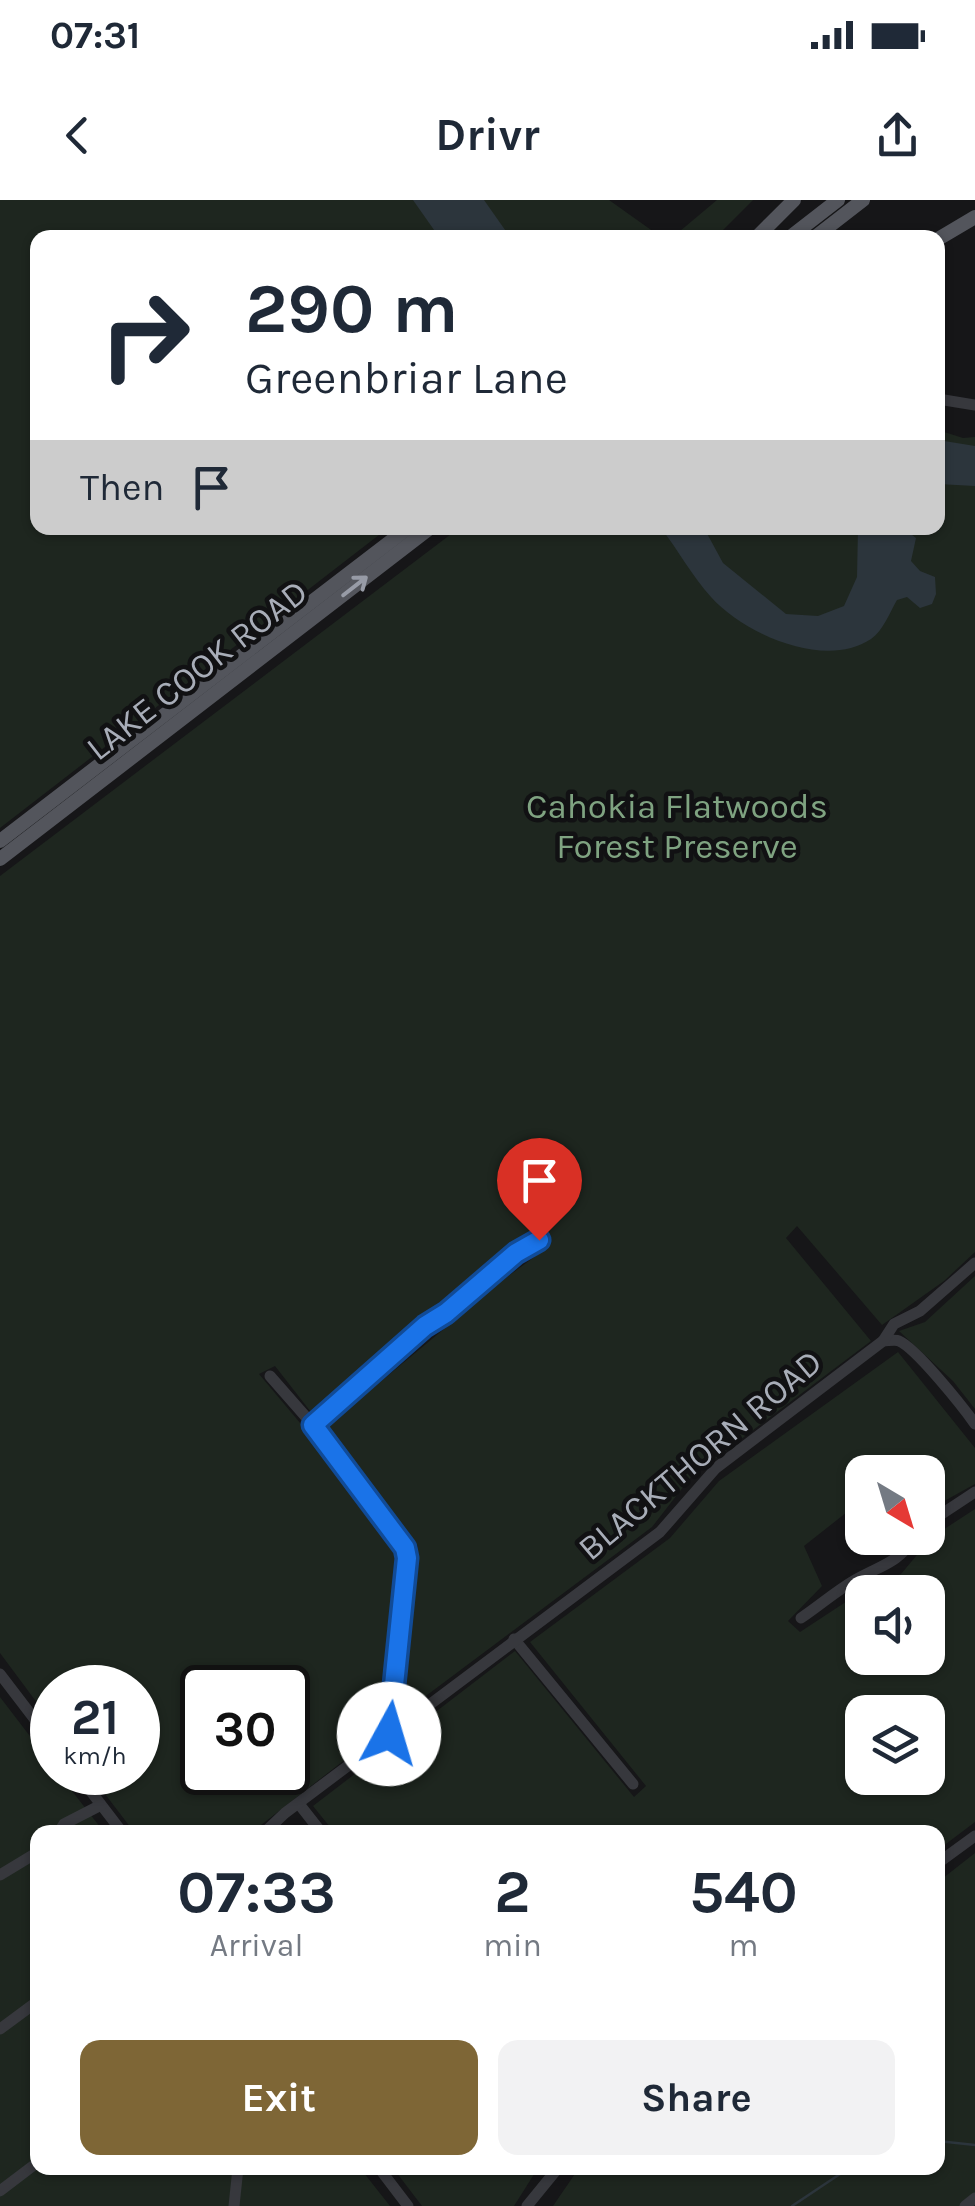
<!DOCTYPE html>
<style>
body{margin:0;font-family:Karla,sans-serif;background:#f2f2f3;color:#1f2937;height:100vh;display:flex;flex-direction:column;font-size:38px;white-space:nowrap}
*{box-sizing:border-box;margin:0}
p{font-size:32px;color:#747a83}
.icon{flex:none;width:55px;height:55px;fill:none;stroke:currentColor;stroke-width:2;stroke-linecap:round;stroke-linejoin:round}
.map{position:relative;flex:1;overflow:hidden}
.drawer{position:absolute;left:30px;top:1625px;width:915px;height:350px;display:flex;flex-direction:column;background:#fff;border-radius:20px;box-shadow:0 2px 8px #0004}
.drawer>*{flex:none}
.top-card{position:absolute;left:30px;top:30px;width:915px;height:305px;border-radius:20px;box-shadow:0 2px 8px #0004;background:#fff;color:#1f2937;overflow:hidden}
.needle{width:65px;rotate:142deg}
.tools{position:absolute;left:845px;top:1255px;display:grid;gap:20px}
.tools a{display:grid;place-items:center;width:100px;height:100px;border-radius:20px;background:#fff;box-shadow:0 2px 8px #0004;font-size:50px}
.speed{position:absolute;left:30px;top:1465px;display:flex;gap:20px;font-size:50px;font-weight:700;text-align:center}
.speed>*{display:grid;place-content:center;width:130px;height:130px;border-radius:50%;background:#fff;box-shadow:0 2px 8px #0004;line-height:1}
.speed small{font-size:25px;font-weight:400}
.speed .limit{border:5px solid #111;border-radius:15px;background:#fff;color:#111}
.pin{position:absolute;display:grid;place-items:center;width:85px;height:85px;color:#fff;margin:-102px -42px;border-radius:50% 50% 50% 0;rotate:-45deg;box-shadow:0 0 10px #0007}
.pin .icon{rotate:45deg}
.me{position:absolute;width:110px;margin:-55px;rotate:6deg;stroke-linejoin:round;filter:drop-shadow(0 0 8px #0008)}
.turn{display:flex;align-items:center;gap:35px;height:210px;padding:0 50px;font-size:45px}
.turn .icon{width:130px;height:130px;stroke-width:2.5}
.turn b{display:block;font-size:70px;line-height:85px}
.then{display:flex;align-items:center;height:95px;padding:0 50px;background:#0003;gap:20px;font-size:38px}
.eta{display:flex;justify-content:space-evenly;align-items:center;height:170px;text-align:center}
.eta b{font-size:60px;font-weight:700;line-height:70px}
.action{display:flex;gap:20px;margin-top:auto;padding:20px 50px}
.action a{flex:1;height:115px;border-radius:20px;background:#7e6636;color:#fff;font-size:40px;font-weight:700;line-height:115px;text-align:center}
.action a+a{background:#f2f2f3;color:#1f2937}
.status{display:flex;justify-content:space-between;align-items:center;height:70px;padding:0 50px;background:#fff;direction:ltr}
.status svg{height:28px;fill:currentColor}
header{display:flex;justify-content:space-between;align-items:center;height:130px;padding:0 50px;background:#fff;font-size:45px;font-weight:700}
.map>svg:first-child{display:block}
.green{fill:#1e261f;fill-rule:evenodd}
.water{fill:#2c353c}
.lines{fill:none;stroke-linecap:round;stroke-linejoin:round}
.stream{stroke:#2c353c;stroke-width:2.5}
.minor{stroke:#37383d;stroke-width:11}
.major{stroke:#53555c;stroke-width:14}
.oneway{stroke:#979ba6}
.route-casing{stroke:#114b97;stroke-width:25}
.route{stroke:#1a73e8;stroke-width:18}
.labels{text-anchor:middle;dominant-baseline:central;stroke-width:9;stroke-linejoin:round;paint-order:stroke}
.street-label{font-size:35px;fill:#a8adb8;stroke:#111113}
.park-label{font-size:35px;fill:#7fa381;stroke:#111113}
</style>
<div class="status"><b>07:31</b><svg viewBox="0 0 49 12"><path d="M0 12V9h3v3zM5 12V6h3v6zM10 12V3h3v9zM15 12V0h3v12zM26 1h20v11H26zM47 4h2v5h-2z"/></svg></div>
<header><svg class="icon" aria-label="back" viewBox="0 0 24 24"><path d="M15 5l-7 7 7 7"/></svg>Drivr<svg class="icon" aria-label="share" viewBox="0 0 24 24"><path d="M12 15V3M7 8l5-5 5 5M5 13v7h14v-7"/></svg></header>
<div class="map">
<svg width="975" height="2006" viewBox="0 0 975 2006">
<rect width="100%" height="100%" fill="#161618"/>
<g class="green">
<polygon points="0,0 609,0 661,37 38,38 38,328 388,328 0,628"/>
<polygon points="717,0 753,0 716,37 673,37"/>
<path d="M938,230L963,238L975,237V1052L944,1081L882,1125L797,1026L786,1038L871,1141L691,1277L652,1327L399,1516L418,1346L326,1227L503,1080L548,1047L544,1030L417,1121L314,1216L275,1166L259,1174L405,1348L383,1530L252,1632H134L89,1573L138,1572V1488H52V1523L0,1453V676L459,328H938ZM202,1488H288V1572H202Z"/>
<polygon points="975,1076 975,1209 953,1181 899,1131 925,1122"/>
<path d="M898,1152L975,1248V1284L928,1310V1272H862V1307L856,1305L804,1346L822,1386L788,1421L800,1432L867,1388L901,1374L932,1337L975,1309V1622L938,1650V1632H334L313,1606L515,1451L634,1597L646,1586L530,1442L670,1338L719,1281ZM862,1392H928V1458H862ZM862,1512H928V1578H862Z"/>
<polygon points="0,1497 52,1565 52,1572 58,1573 104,1632 38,1632 38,1968 360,1968 390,2006 0,2006"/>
<polygon points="975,1653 975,1996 962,2006 553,2006 579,1968 938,1968 938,1682"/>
<polygon points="393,1968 538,1968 514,2006 422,2006"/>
</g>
<g class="water">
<polygon points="413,0 484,0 510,37 439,37"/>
<polygon points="938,240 975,246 975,286 938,284"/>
<path d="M661,328H704L723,363L786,414L818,416L844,406L857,377L858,328H903L916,338L911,361L920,371L935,377L936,394L932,404L920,408L907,397L897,400C890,412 883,431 871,439C825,470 744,434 711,397C692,376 678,350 661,328Z"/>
</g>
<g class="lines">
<g class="stream">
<polyline points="938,1941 975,1945"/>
<polyline points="792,2006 849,1968"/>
</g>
<g class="minor">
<polyline points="938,199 975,205"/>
<path d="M883,1141C888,1141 895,1139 899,1141C916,1148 963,1207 975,1224"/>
<polyline points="270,1176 313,1225 405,1348 407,1358 389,1534"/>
<polyline points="313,1225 416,1133 517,1053 539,1040"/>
<polyline points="928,1323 975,1292"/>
<path d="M801,1418C819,1406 836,1391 855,1380C879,1366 899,1363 914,1338"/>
<polyline points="514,1439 633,1584"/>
<polyline points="0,1474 52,1542"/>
<polyline points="76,1572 122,1632"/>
<polyline points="299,1604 321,1632"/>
<polyline points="59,1632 64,1624 101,1605"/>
<polyline points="265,1632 285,1613 660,1332 716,1268 883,1141 894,1124 920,1111 975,1063"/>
<polyline points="938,1663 975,1636"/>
<polyline points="0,1675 38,1652"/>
<polyline points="0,1829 38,1801"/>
<polyline points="379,1968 408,2006"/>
<polyline points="0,1991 38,1962"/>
<polyline points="234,2006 238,1968"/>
<polyline points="527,2006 558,1968"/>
<polyline points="965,2006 975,1998"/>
</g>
<g class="major">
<polyline points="756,38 794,0"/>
<polyline points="789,38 838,0"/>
<polyline points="814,38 863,0"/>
<polyline points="938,39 975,17"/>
<polyline points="0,641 408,328"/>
<polyline points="0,659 430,328"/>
</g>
</g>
<defs><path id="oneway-shaft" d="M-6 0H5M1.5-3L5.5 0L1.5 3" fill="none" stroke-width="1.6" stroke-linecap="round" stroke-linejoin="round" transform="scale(2.5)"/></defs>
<use class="oneway" href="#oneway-shaft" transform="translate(355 386) rotate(-38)"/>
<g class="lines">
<defs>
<polyline id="route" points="389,1534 407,1358 405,1348 313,1225 425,1126 446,1113 516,1053 539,1040"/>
</defs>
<use href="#route" class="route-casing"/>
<use href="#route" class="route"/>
</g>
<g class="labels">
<g class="street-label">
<text transform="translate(197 470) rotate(-38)">LAKE COOK ROAD</text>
<text transform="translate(700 1255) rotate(-40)">BLACKTHORN ROAD</text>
</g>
<g class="park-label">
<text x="677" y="606">Cahokia Flatwoods<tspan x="677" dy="40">Forest Preserve</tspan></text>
</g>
</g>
</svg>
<div class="tools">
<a><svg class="needle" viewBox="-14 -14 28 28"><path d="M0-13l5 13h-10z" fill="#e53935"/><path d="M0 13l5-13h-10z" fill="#747a83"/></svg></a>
<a><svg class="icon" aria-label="sound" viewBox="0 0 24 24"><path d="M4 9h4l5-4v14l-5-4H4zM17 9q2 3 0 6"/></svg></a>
<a><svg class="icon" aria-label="layers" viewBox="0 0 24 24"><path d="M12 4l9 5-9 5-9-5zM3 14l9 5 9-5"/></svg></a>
</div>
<div class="speed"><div>21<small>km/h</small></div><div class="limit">30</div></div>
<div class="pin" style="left:539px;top:1040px;background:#d93025"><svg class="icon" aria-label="arrive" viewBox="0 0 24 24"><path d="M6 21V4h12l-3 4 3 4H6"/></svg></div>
<svg class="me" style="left:389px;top:1534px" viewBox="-20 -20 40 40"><circle r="19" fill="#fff"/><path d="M0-13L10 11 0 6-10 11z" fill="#1a73e8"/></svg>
<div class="top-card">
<div class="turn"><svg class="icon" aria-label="right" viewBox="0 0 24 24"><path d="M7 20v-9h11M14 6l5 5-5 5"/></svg><div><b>290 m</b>Greenbriar Lane</div></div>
<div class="then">Then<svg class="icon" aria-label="arrive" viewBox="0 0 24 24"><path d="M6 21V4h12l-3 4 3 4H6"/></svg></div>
</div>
<section class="drawer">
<div class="eta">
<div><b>07:33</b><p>Arrival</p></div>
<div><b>2</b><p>min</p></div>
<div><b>540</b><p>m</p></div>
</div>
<div class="action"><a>Exit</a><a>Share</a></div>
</section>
</div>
